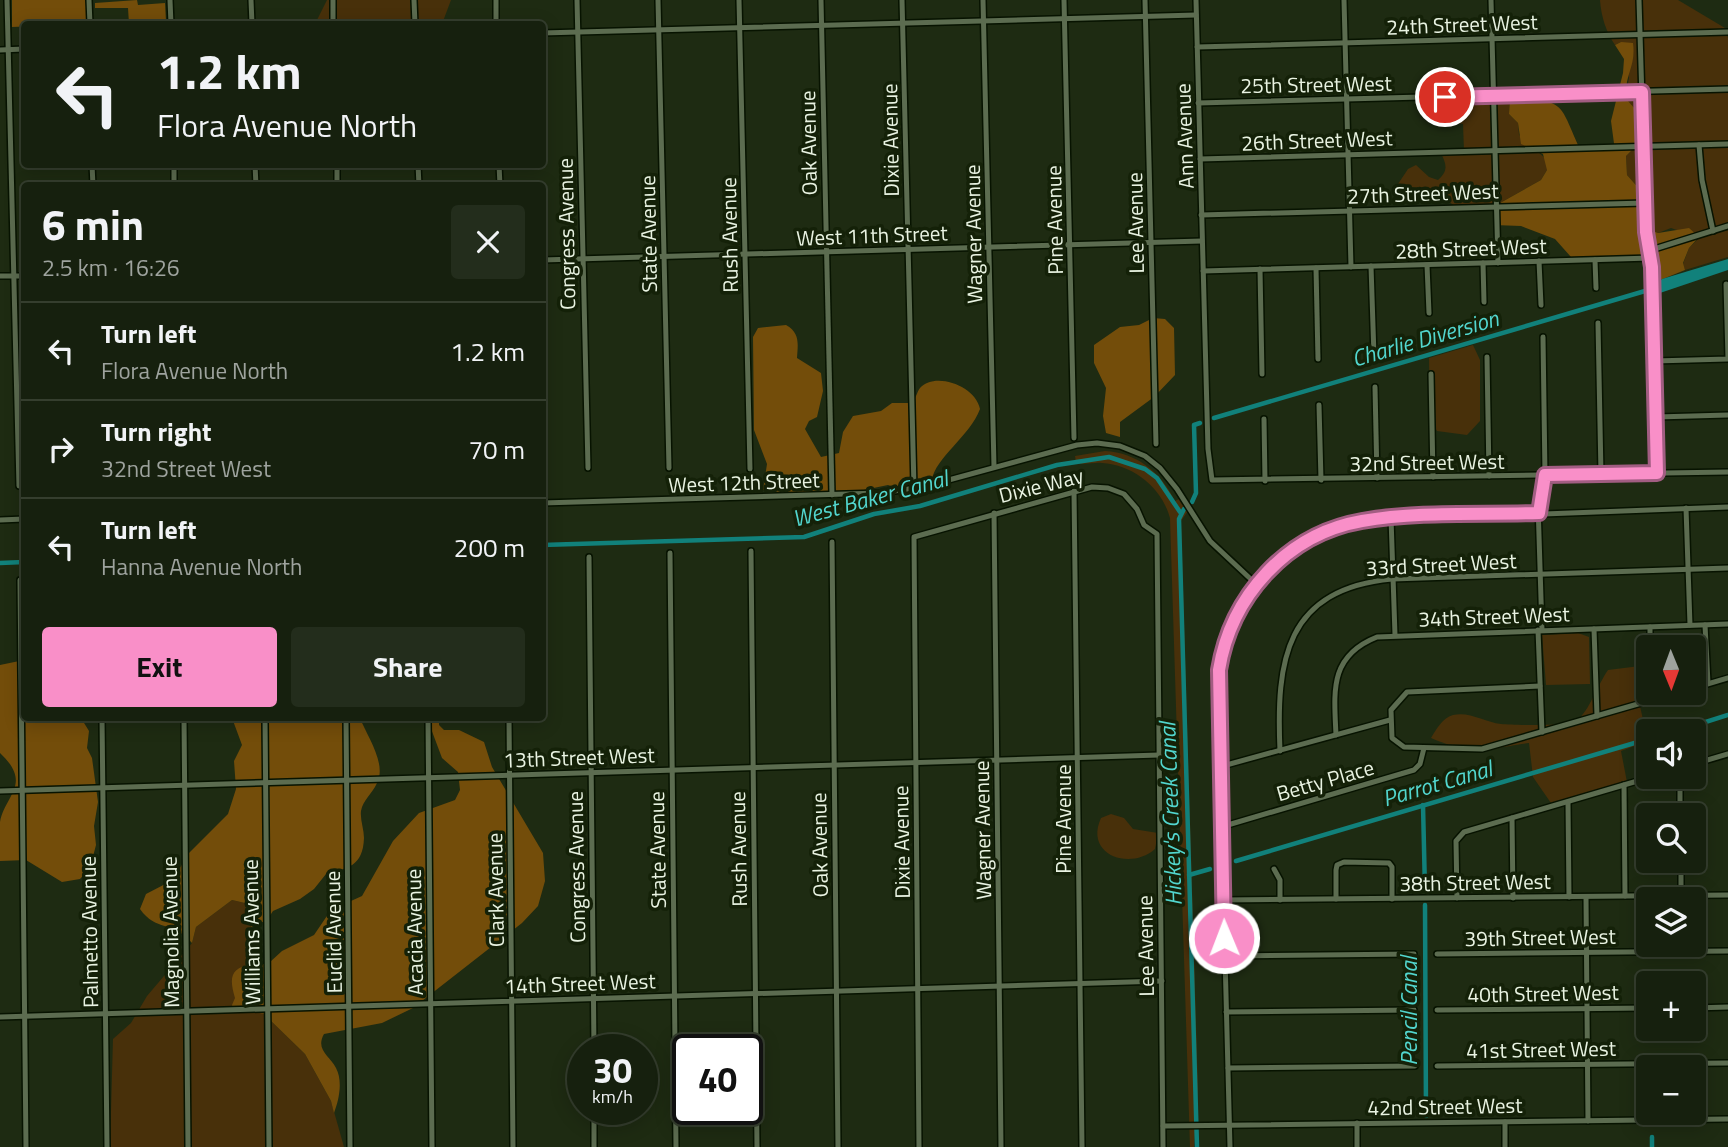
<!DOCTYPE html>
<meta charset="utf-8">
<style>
body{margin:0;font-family:"Titillium Web",sans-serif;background:#232d1c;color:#f1f3f6;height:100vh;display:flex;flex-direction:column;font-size:26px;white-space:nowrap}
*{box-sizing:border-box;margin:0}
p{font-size:23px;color:#9ea39e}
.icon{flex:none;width:38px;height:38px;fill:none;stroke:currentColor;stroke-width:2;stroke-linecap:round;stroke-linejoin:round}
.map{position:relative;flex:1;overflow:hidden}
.drawer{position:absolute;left:21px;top:182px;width:525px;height:539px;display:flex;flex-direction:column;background:#16200e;border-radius:7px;box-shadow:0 4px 18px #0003,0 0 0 2px #353e2e}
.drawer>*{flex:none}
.banner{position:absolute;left:21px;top:21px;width:525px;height:147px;border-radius:7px;box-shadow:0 4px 18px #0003,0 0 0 2px #353e2e;background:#16200e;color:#f1f3f6;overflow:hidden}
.needle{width:46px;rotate:179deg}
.buttons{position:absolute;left:1636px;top:635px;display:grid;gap:14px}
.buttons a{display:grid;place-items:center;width:70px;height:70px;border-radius:7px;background:#16200e;box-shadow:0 4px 18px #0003,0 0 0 2px #353e2e;font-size:35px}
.speed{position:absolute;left:567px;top:1034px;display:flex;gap:14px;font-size:35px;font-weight:700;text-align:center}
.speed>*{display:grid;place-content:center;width:91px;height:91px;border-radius:50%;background:#16200e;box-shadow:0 4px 18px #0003,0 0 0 2px #353e2e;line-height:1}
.speed small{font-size:18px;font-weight:400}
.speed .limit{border:4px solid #111;border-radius:10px;background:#fff;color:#111}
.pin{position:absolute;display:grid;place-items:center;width:60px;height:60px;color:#fff;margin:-30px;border:4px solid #fff;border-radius:50%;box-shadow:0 2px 7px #0007}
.me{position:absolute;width:77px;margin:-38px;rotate:359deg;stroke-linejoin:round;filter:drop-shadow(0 0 5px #0008)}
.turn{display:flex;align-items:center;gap:24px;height:147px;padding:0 21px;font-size:32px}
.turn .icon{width:91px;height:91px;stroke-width:2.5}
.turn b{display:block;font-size:49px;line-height:60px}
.round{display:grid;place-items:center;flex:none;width:74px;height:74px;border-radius:7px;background:#232d1c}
.summary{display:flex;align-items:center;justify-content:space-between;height:119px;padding:0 21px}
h1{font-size:42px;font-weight:700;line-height:52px}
.button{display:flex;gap:14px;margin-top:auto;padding:14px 21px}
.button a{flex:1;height:80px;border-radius:7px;background:#f98fc8;color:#111;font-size:28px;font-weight:700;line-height:80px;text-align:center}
.button a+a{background:#232d1c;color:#f1f3f6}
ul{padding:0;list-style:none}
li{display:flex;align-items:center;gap:21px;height:98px;padding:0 21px;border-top:2px solid #353e2e}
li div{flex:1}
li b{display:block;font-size:26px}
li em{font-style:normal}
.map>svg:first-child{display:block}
.green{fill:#48300a}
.forest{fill:#734d0a}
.water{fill:#11817b}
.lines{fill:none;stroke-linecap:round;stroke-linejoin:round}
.canal{stroke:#11817b;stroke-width:4.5}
.minor-casing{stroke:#071300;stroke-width:8}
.minor{stroke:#5c6c50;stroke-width:5}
.route-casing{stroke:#a25d82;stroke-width:18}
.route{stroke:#f98fc8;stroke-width:12}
.labels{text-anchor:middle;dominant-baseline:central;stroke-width:7;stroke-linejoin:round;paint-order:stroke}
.street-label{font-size:21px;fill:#e9f3e2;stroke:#142108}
.water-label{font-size:23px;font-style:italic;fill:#52d6ce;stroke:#142108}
</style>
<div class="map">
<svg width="1728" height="1147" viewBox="0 0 1728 1147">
<rect width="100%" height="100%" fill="#1e2b12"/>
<g class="green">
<polygon points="327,0 451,0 442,24 315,24"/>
<path d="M1600,0H1678L1725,28L1728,38V257L1685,270L1683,264L1689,248L1699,238L1671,228L1658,233L1646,228L1642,192L1627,175L1626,156L1640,142L1626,93L1629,78L1621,42L1615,45C1606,32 1601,16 1600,0Z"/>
<path d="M1510,97L1509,114L1518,123L1519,135L1547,160V170L1541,180L1493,207L1458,208L1430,189L1404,191L1398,184L1408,169L1416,165L1429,177L1438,180C1449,170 1446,164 1441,153L1464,151L1463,124L1447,122L1448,109L1453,104Z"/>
<polygon points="1473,345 1480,360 1480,421 1467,435 1437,431 1430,420 1429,358"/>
<path d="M1105,451C1137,453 1161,472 1175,501L1181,498L1188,511L1181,521L1198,1089L1194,1147H1190L1170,518C1162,488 1134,465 1102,463C1093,462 1083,466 1076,462L1075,456Z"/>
<polygon points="1578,633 1589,637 1590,684 1546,685 1542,635"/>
<path d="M1648,665V693L1655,695L1639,702L1648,741L1621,751L1627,782L1553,806L1533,777L1529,743C1481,749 1479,758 1431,738C1436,730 1442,718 1453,715C1469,711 1485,722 1501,724C1515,725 1566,727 1577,720C1589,712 1598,684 1608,670Z"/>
<path d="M1111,814L1124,818L1133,829L1158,833L1155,849C1130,871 1084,855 1101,818Z"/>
<polygon points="232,900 249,904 251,930 260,946 256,963 247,965 256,1011 266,1014 267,1147 110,1147 113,1039 131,1023 147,996 192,943 196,927"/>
<polygon points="270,1020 305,1054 331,1101 344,1147 271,1147"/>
</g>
<g class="forest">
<polygon points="12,0 86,0 87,24 12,27"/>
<polygon points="137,0 138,5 165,3 166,21 129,24 128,8 95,8 95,3"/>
<path d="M1621,42L1633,43C1636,65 1626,73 1626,92C1626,104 1635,106 1639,114C1643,123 1641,133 1640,142L1626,156L1627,175L1642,192L1646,228L1658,233L1689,228L1699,237L1689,248L1683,263L1685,270L1653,283L1641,256L1571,257L1555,239L1521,226L1494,225L1493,207L1541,180L1547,170L1543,154L1521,144L1518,123L1509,114L1510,97C1567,102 1558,101 1580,149L1615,151L1611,121L1623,73L1624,59L1615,45Z"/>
<polygon points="1153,318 1165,319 1174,328 1175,375 1154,397 1120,422 1120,437 1106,433 1103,416 1106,388 1094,363 1094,345 1120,327 1139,325"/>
<path d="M786,325C800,333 798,343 797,358L821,373L823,391L817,417L809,421L805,429L821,457L839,453L843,432L853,416L881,411L892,403H912C916,398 917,392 920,388C935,371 976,386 980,409C970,436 935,458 932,480L899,489L888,485L854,492L788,493L763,490L767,464L754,430L753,337L758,328Z"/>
<path d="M24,660V718H81L89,731L87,748L92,758L98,802L94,826L96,845L90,868L80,879L62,882L26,860L0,861C0,849 0,834 0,822C5,795 33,784 0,753V665Z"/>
<path d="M232,718H263L265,921L251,927L249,904L232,900L196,927L192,943C172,920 156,932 140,909L146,894L173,880L188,854L228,814L236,789L234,761L242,745Z"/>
<path d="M267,718H360C367,736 387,764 377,783C372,794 363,800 361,811C360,820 364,829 364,838C363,867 347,868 326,874L314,889L300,899L273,911L269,917Z"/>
<path d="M427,718H449L439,720V725L444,730H459L484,742L492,767L543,853L545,881L538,906L522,923L413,1008L382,1023L324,1034C315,1050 330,1056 336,1068C343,1081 339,1100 334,1113L331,1101L305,1054L270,1020V962L282,951L314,935L331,910L362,896L393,841L419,813L455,800L460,790L458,772L442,758Z"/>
<path d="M252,964H266V1014L233,1009L232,1005L235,998C229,978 230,968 252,964Z"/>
</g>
<polygon class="water" points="1728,259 1728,270 1660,293 1659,282 1662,279"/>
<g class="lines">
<g class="canal">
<polyline points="1214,418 1645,291"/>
<polyline points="1192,502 1196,493 1194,425 1200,423"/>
<polyline points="1184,509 1179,519 1197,1147"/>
<polyline points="542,545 804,537 874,514 920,506 1057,465 1109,457 1145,469 1157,478 1180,512"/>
<polyline points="0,563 24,562"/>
<polyline points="1674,732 1728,715"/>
<polyline points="1423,805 1425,891"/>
<polyline points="1236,861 1648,739"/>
<polyline points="1189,875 1210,869"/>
<polyline points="1425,905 1426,1116"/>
<polyline points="1652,1137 1652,1147"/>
</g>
<defs>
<g id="minor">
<polyline points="7,0 19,486"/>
<polyline points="89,0 90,24"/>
<polyline points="170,0 171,24"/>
<polyline points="251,0 252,24"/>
<polyline points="333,0 333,24"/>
<polyline points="414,0 415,24"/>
<polyline points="496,0 496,24"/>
<polyline points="577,0 588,468"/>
<polyline points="658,0 669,468"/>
<polyline points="739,0 750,469"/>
<polyline points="821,0 832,495"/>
<polyline points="902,0 914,488"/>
<polyline points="983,0 994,467"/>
<polyline points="1064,0 1074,438"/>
<polyline points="1145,0 1156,444"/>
<polyline points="1196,0 1208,449 1212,480 1728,472"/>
<polyline points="1344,0 1351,267"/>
<polyline points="1491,0 1498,263"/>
<polyline points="1639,0 1646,232 1652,267 1657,473"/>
<polyline points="542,33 1196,15"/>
<polyline points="1197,47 1728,32"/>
<polyline points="0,50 24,49"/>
<polyline points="1198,103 1728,89"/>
<polyline points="1699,145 1702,180 1713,231"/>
<polyline points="1200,159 1728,144"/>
<polyline points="92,164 93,186"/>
<polyline points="174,164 174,186"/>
<polyline points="255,164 256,186"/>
<polyline points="337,164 337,186"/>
<polyline points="418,164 419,186"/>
<polyline points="499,164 500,186"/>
<polyline points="1201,215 1645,203"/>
<polyline points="1651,250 1728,226"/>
<polyline points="542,260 1202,241"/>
<polyline points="1595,260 1596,288"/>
<polyline points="1539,261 1541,305"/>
<polyline points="1483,263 1484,302"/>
<polyline points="1427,265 1429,313"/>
<polyline points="1371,266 1374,356"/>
<polyline points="1316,268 1318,359"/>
<polyline points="1260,269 1262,374"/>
<polyline points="1203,271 1651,258"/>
<polyline points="0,276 24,276"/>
<polyline points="1598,323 1601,474"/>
<polyline points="1487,357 1489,476"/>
<polyline points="1654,361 1728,359 1726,284"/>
<polyline points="1431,374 1433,477"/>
<polyline points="1375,387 1377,478"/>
<polyline points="1319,405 1321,480"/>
<polyline points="1656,417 1728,415"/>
<polyline points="1264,419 1265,481"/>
<polyline points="1074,491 1082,1147"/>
<polyline points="542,503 880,493 923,487 1077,445 1097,443 1120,446 1145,456 1160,468 1177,489 1210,541 1256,584"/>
<polyline points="1686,508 1690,625"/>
<polyline points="994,513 1001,1147"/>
<polyline points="1391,518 1395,635"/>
<polyline points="0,520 24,519"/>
<polyline points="832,542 838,1147"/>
<polyline points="751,551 757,1147"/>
<polyline points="670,553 676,1147"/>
<polyline points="589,557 594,1050"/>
<polyline points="20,580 26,1147"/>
<polyline points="1705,625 1708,683"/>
<polyline points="1650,627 1650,648"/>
<polyline points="1594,629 1597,716"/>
<polyline points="1538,630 1542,732"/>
<polyline points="1542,630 1538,504 1545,475 1543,337"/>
<polyline points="1540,686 1407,692 1391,710 1392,738 1404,747 1482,749 1676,693"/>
<polyline points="1694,688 1728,678"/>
<polyline points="102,718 107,1147"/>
<polyline points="184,718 188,1147"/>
<polyline points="265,718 269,1147"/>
<polyline points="346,718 350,1147"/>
<polyline points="428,718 432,1147"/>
<polyline points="509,718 513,1147"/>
<path d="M1336,735C1334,691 1329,656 1377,637L1728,624"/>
<path d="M1280,751C1276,661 1285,589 1392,579L1728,568"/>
<polyline points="1694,764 1728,754"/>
<polyline points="1219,767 1390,720"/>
<polyline points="1680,777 1680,816"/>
<polyline points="1624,785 1625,896"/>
<polyline points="0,791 1159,755"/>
<polyline points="1568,802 1569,897"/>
<polyline points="1512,818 1513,898"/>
<polyline points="1221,827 1414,770 1420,764 1424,748"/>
<polyline points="1681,861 1681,896"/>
<polyline points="1274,869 1280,880 1280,900"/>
<polyline points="1586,897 1588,1121"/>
<polyline points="1457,898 1456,841 1464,832 1651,777"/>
<polyline points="1336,899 1336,870 1337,865 1344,862 1389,863 1392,867 1392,899"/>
<polyline points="1223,900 1728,895"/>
<polyline points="1437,954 1728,951"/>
<polyline points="1225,956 1414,954"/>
<polyline points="1694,1008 1728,1007"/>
<polyline points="1437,1010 1648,1008"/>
<polyline points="1226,1012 1414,1010"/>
<polyline points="0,1017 1162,981"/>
<polyline points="1437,1066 1728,1063"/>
<polyline points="1228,1068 1415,1066"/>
<polyline points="594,1110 594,1147"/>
<polyline points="1505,1122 1505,1147"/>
<polyline points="1357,1123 1357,1147"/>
<polyline points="1163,1126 1728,1119"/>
<polyline points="919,1147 914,537 1092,487 1108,488 1124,494 1137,509 1144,525 1157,534 1163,1147"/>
<path d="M1230,1147L1218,689C1223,605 1279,538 1362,521L1728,507"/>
</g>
</defs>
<use href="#minor" class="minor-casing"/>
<use href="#minor" class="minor"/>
</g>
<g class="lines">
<defs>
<path id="route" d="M1224,938L1219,670C1231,596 1287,534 1362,521C1419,511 1481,515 1539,513L1545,475L1657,473L1652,267L1646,232L1642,92L1445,97"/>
</defs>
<use href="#route" class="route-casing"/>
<use href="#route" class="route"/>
</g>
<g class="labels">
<g class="street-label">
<text transform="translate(1462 24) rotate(-2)">24th Street West</text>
<text transform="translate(1316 84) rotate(-1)">25th Street West</text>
<text transform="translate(1184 136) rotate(-92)">Ann Avenue</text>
<text transform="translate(890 140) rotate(-91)">Dixie Avenue</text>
<text transform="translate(1317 140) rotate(-2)">26th Street West</text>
<text transform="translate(808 143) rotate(-91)">Oak Avenue</text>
<text transform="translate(1423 193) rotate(-2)">27th Street West</text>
<text transform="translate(1054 220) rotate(-91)">Pine Avenue</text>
<text transform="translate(1135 223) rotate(-91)">Lee Avenue</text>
<text transform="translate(566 234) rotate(-91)">Congress Avenue</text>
<text transform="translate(648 234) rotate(-91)">State Avenue</text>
<text transform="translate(973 234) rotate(-91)">Wagner Avenue</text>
<text transform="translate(729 235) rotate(-91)">Rush Avenue</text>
<text transform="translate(872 235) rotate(-2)">West 11th Street</text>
<text transform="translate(1471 248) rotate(-2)">28th Street West</text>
<text transform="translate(1427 462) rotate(-1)">32nd Street West</text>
<text transform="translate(744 482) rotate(-2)">West 12th Street</text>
<text transform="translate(1041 485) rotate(-14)">Dixie Way</text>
<text transform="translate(1441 564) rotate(-3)">33rd Street West</text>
<text transform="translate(1494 616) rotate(-2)">34th Street West</text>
<text transform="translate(579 757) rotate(-2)">13th Street West</text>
<text transform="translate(1325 780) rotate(-16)">Betty Place</text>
<text transform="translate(1063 819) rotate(-90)">Pine Avenue</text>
<text transform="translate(982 830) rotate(-91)">Wagner Avenue</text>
<text transform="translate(901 842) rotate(-91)">Dixie Avenue</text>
<text transform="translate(819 845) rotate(-91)">Oak Avenue</text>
<text transform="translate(738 849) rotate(-91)">Rush Avenue</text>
<text transform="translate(657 850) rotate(-91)">State Avenue</text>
<text transform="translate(576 867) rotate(-91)">Congress Avenue</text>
<text transform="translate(1475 882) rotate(-1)">38th Street West</text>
<text transform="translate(495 890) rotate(-91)">Clark Avenue</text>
<text transform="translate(89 932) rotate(-91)">Palmetto Avenue</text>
<text transform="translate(170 932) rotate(-91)">Magnolia Avenue</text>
<text transform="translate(251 932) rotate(-91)">Williams Avenue</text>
<text transform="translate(333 932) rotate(-91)">Euclid Avenue</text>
<text transform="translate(414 932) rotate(-91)">Acacia Avenue</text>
<text transform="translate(1540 937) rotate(-1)">39th Street West</text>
<text transform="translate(1145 946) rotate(-91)">Lee Avenue</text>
<text transform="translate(580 983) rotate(-2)">14th Street West</text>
<text transform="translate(1543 993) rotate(-1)">40th Street West</text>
<text transform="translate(1541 1049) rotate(-1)">41st Street West</text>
<text transform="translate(1445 1106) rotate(-1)">42nd Street West</text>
</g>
<g class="water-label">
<text transform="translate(1425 338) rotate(-16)">Charlie Diversion</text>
<text transform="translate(870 498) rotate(-15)">West Baker Canal</text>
<text transform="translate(1437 783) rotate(-16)">Parrot Canal</text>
<text transform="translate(1170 814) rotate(-92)">Hickey's Creek Canal</text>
<text transform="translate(1408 1011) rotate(-90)">Pencil Canal</text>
</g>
</g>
</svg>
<div class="buttons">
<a><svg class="needle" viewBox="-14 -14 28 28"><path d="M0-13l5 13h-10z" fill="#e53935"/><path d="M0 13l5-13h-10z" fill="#9ea39e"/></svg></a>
<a><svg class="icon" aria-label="sound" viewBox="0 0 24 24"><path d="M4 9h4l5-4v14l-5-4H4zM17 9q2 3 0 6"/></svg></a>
<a><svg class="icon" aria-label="search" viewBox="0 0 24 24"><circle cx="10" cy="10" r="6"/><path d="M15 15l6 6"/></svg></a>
<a><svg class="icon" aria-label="layers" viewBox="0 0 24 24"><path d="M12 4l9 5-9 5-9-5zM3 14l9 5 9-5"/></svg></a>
<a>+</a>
<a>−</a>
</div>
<div class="speed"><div>30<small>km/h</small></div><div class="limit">40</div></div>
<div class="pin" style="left:1445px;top:97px;background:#d93025"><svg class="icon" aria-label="arrive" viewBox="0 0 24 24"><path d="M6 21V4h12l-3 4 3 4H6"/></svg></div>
<svg class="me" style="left:1224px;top:938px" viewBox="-20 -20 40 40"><circle r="17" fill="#f98fc8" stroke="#fff" stroke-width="3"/><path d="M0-11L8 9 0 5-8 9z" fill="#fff"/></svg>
<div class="banner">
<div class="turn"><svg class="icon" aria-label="left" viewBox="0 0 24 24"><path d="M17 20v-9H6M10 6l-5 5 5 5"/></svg><div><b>1.2 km</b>Flora Avenue North</div></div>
</div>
<section class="drawer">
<div class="summary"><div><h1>6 min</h1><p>2.5 km · 16:26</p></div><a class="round"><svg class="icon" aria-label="close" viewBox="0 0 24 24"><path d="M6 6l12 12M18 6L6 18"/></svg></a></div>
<ul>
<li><svg class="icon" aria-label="left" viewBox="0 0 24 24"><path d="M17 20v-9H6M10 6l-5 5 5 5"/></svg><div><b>Turn left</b><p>Flora Avenue North</p></div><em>1.2 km</em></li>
<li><svg class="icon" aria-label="right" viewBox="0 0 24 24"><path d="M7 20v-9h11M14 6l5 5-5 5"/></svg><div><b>Turn right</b><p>32nd Street West</p></div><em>70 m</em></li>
<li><svg class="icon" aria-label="left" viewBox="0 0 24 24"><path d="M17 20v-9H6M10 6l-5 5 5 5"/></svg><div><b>Turn left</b><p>Hanna Avenue North</p></div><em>200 m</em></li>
</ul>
<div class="button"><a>Exit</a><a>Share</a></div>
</section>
</div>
